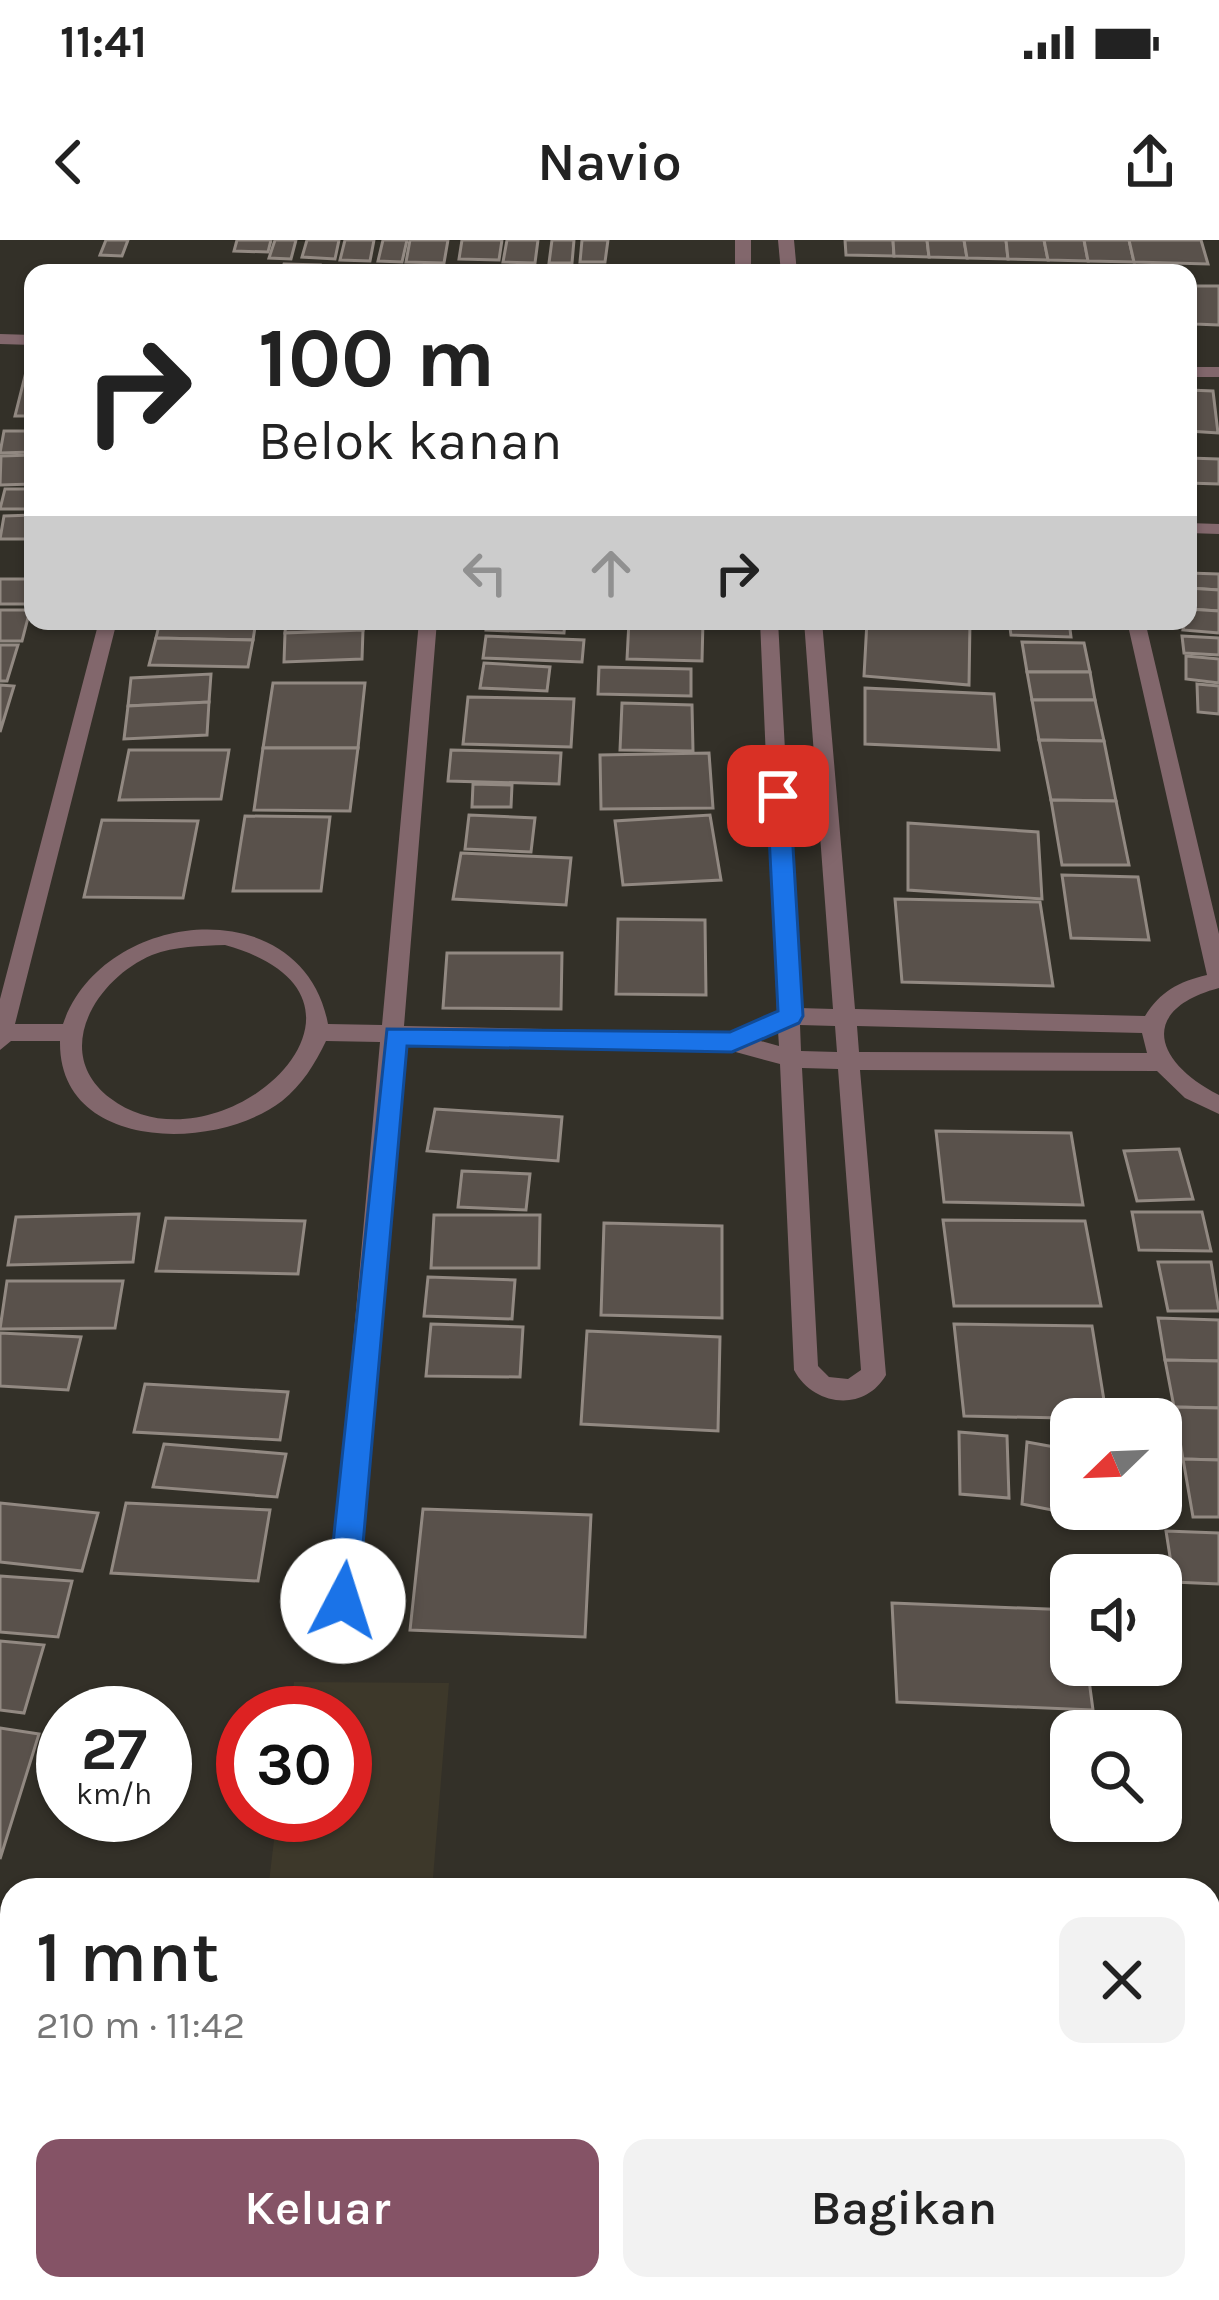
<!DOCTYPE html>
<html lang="id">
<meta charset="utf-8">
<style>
body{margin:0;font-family:Karla,sans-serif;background:#f2f2f2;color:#222;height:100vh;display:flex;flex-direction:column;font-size:45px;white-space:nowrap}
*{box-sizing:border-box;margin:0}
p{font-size:39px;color:#767676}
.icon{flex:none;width:66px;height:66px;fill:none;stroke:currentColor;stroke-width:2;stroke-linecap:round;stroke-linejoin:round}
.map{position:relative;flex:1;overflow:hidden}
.sheet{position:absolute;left:0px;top:1638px;width:1221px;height:423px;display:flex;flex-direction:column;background:#fff;border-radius:36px 36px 0 0;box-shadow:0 3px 9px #0004}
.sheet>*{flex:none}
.banner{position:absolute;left:24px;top:24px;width:1173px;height:366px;border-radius:24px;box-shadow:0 3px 9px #0004;background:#fff;color:#222;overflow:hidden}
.needle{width:78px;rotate:247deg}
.controls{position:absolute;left:1050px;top:1158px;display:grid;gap:24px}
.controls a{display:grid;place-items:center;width:132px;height:132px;border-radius:24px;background:#fff;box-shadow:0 3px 9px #0004;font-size:60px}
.speed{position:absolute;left:36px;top:1446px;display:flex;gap:24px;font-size:60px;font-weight:700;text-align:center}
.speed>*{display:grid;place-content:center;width:156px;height:156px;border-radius:50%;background:#fff;box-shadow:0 3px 9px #0004;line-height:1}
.speed small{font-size:30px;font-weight:400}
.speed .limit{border:18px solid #d22;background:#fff;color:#111}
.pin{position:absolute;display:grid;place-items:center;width:102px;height:102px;color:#fff;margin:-51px;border-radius:24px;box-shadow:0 6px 18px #0006}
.me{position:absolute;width:132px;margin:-66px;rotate:5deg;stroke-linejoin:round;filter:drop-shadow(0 0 9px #0008)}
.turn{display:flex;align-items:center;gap:42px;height:252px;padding:0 36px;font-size:54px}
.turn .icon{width:156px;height:156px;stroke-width:2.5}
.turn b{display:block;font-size:84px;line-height:102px}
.lanes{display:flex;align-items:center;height:114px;padding:0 36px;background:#0003;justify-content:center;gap:60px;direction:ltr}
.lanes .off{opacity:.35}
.round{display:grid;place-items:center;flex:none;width:126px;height:126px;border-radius:24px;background:#f2f2f2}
.summary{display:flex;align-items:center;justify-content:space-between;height:204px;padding:0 36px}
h1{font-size:72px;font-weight:600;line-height:90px}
.action{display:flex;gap:24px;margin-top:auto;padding:24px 36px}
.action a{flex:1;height:138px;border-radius:24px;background:#855366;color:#fff;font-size:48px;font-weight:600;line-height:138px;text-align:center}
.action a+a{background:#f2f2f2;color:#222}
.status{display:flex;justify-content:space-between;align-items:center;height:84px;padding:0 60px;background:#fff;direction:ltr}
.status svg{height:33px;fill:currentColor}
header{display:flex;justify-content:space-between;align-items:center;height:156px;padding:0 36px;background:#fff;font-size:54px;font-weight:600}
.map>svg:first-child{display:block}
.built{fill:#3d382a}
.building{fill:#59514b;stroke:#928982;stroke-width:3}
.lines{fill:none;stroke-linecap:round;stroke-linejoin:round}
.street{fill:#82676c;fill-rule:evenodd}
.route{fill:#1a73e8;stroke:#114b97;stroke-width:3}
</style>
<div class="status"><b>11:41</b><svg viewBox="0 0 49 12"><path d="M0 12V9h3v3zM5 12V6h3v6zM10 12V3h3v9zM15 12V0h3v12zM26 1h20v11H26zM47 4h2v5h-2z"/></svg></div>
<header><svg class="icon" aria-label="back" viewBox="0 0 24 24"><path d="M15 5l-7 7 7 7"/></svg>Navio<svg class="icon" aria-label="share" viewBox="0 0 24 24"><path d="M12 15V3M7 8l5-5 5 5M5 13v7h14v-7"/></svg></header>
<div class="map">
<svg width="1219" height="2060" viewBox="0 0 1219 2060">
<rect width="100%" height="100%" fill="#333028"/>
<g class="built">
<polygon points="294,1442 449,1443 432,1650 268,1650 277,1575 345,1575 345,1473 291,1473"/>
<polygon points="216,2049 399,2049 399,2060 215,2060"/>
</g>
<g class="building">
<polygon points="106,0 128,0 122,16 100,15"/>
<polygon points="237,0 271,0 268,12 234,11"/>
<polygon points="275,0 296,0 291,19 269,18"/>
<polygon points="307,0 339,0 335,19 302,17"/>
<polygon points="345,0 374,0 370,21 340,20"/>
<polygon points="383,0 407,0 402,22 378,21"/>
<polygon points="410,0 448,0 444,23 406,22"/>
<polygon points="462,0 502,0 499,20 459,19"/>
<polygon points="507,0 538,0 535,23 503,22"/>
<polygon points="552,0 574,0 572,23 549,23"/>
<polygon points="582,0 608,0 605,22 580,22"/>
<polygon points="845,0 893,0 894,16 846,15"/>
<polygon points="893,0 927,0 929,17 894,16"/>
<polygon points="927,0 964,0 967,18 929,17"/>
<polygon points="964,0 1006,0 1008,19 967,18"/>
<polygon points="1006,0 1044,0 1048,20 1008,19"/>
<polygon points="1044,0 1084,0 1088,21 1048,20"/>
<polygon points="1084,0 1129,0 1134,22 1088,21"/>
<polygon points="1129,0 1201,0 1208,24 1134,22"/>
<polygon points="284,24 320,25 318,33 281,33"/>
<polygon points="1188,46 1219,46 1219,85 1195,84"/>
<polygon points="27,128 33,128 33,176 15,176"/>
<polygon points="1188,150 1213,151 1218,193 1189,191"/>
<polygon points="4,191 33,191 33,212 0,213"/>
<polygon points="33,215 33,244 0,245 1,216"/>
<polygon points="1188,218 1219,219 1219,244 1188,243"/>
<polygon points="5,249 33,249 33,269 0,269"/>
<polygon points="33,275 33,299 0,299 4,276"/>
<polygon points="1188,333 1219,334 1219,350 1188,348"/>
<rect x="0" y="339" width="33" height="25"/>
<polygon points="1188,348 1219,350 1219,371 1188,369"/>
<polygon points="1188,369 1219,371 1219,393 1183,390"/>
<polygon points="0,370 30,370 22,401 0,401"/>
<polygon points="160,381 256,381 253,400 156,398"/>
<polygon points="286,381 363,381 363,390 285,393"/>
<polygon points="487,381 565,381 564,393 486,390"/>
<polygon points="629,381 703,381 702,421 627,419"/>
<polygon points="867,381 970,381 969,445 864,436"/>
<polygon points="1009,381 1069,381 1071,397 1011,395"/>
<polygon points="363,390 362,419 284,422 285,393"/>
<polygon points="486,396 584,400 582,422 483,418"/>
<polygon points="1182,396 1219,398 1219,415 1184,413"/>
<polygon points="156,398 253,400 248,427 149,425"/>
<polygon points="1022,402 1084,403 1090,432 1027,432"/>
<polygon points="0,405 18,405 7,441 0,441"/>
<polygon points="1186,416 1219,419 1219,443 1186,439"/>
<polygon points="484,423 550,427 547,451 480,448"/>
<polygon points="599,427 691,429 691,456 598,454"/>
<polygon points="1027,432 1090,432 1095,460 1032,460"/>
<polygon points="211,434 209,462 128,466 131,438"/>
<polygon points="273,443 365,443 358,508 263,508"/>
<polygon points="1197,444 1219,446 1219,474 1198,472"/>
<polygon points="0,445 14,446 0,492"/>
<polygon points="865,448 994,454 999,510 865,504"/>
<polygon points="468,457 574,459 571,507 463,504"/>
<polygon points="1032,460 1095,460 1104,501 1039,500"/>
<polygon points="209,462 207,495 124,499 128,466"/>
<polygon points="622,463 692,465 693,511 620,510"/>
<polygon points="1039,500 1104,501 1116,561 1051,560"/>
<polygon points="263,508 358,508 350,571 254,570"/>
<polygon points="129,510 229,510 221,559 119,560"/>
<polygon points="451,510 561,513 559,544 448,541"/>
<polygon points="709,513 713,568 601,569 600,515"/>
<polygon points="473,544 512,545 511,567 472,567"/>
<polygon points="1051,560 1116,561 1129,625 1062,625"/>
<polygon points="469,575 535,578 531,612 465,609"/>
<polygon points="710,575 721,640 623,645 615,581"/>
<polygon points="245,576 330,577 321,651 233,651"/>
<polygon points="102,580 198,581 183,658 84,657"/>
<polygon points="908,583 1038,592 1042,659 908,650"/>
<polygon points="461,613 571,618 566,665 453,659"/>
<polygon points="1062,635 1138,637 1149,700 1071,698"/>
<polygon points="895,659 1040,662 1053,746 902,742"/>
<polygon points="618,679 705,680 706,755 616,754"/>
<polygon points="447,713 562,713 561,769 443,768"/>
<polygon points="435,869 562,877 558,921 427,911"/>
<polygon points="936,891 1071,893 1083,965 944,962"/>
<polygon points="1179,909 1193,959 1137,961 1124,911"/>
<polygon points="462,931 530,934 526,970 458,967"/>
<polygon points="1132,972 1202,972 1211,1011 1139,1010"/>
<polygon points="139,974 133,1022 8,1025 16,977"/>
<polygon points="434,975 540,975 539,1028 431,1028"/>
<polygon points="166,978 305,981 298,1034 156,1031"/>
<polygon points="943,980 1085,981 1101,1066 954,1066"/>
<polygon points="604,983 722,986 722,1078 601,1075"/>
<polygon points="1158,1022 1211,1022 1219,1071 1168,1071"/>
<polygon points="428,1037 515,1040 512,1079 424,1076"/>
<polygon points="7,1041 123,1041 115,1088 0,1089"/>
<polygon points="1158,1078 1219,1080 1219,1121 1165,1120"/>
<polygon points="431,1084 523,1087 520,1137 426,1136"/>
<polygon points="954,1084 1092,1086 1107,1179 964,1176"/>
<polygon points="587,1091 720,1097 718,1191 581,1184"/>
<polygon points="0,1093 81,1097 68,1150 0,1146"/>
<polygon points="1165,1120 1219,1121 1219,1168 1174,1167"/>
<polygon points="145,1144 288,1152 280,1200 134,1192"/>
<polygon points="1174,1167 1219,1168 1219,1220 1183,1219"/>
<polygon points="959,1192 1007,1196 1009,1258 960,1254"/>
<polygon points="1027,1202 1071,1210 1071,1269 1087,1269 1087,1277 1022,1264"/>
<polygon points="164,1204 286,1214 277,1257 153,1247"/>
<polygon points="1183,1219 1219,1220 1219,1277 1193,1277"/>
<polygon points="0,1263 98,1273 82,1331 0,1322"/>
<polygon points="126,1263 270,1270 258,1341 111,1333"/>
<polygon points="423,1269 591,1275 585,1397 410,1390"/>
<polygon points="1166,1291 1219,1293 1219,1344 1174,1342"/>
<polygon points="0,1336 72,1341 58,1397 0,1392"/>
<polygon points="892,1363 1071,1370 1071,1425 1087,1425 1093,1470 897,1462"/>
<polygon points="0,1401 44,1405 24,1473 0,1470"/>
<polygon points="0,1488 39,1494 0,1619"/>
<polygon points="0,1738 12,1739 12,1768 0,1810"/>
<polygon points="1209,1743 1219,1744 1219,1832 1209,1831"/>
<polygon points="1209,1912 1219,1913 1219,1964 1213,1964"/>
</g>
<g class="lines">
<g class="street">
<rect x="735" y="0" width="16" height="33"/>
<polygon points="778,0 794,0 797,33 781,33"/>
<polygon points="0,94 33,95 33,105 0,104"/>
<rect x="1188" y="127" width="31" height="10"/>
<polygon points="1188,283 1219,284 1219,294 1188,293"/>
<path d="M99,381H117L15,784H63C103,667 303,649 328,784L382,785L419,381H437L404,786L730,793L777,772L760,381H778L799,768L833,769L804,381H822L855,769L1145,776C1161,751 1178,742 1207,735L1127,381H1145L1219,694V748C1137,770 1155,823 1219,855V874L1185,858L1157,831L860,830L886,1135C864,1173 813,1166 794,1130L780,824L732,811L402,803L356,1361L352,1370L343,1374L334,1370L330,1361L380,802L326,801C315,824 302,845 282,861C216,912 58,912 60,801H11L0,810V759ZM225,705C419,759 218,941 110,858C50,812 97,738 152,715C175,706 201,706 225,705ZM800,785L835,786L837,812L801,811ZM857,786L1142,793L1147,813L859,812ZM778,791L779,806L757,800ZM802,828L838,829L861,1130L848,1139L829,1137L818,1126Z"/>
</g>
</g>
<polygon class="route" points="778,549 790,556 803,776 799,783 732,812 407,806 358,1361 353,1372 343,1376 332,1372 327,1361 387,789 730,792 778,771 767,556"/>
</svg>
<div class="controls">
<a><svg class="needle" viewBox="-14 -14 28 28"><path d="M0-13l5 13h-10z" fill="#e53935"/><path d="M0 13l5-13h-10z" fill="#767676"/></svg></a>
<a><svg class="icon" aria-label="sound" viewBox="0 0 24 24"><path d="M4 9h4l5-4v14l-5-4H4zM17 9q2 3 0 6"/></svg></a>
<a><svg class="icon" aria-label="search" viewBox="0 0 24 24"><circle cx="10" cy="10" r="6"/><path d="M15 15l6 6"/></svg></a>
</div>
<div class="speed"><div>27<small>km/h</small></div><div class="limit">30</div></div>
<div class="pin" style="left:778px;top:556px;background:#d93025"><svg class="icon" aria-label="arrive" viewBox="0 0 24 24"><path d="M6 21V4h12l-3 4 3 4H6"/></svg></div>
<svg class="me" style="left:343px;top:1361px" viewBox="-20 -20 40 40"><circle r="19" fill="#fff"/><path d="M0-13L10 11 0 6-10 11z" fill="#1a73e8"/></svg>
<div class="banner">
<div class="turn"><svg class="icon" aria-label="right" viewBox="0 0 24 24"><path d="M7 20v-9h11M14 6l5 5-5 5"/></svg><div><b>100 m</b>Belok kanan</div></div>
<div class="lanes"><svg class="icon off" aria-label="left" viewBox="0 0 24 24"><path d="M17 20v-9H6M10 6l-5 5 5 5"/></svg><svg class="icon off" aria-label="ahead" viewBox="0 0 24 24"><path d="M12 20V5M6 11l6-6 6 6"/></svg><svg class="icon" aria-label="right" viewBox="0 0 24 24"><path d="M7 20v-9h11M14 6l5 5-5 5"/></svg></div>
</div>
<section class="sheet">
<div class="summary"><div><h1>1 mnt</h1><p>210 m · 11:42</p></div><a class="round"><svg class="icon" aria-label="close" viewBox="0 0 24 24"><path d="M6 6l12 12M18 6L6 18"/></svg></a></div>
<div class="action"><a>Keluar</a><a>Bagikan</a></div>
</section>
</div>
